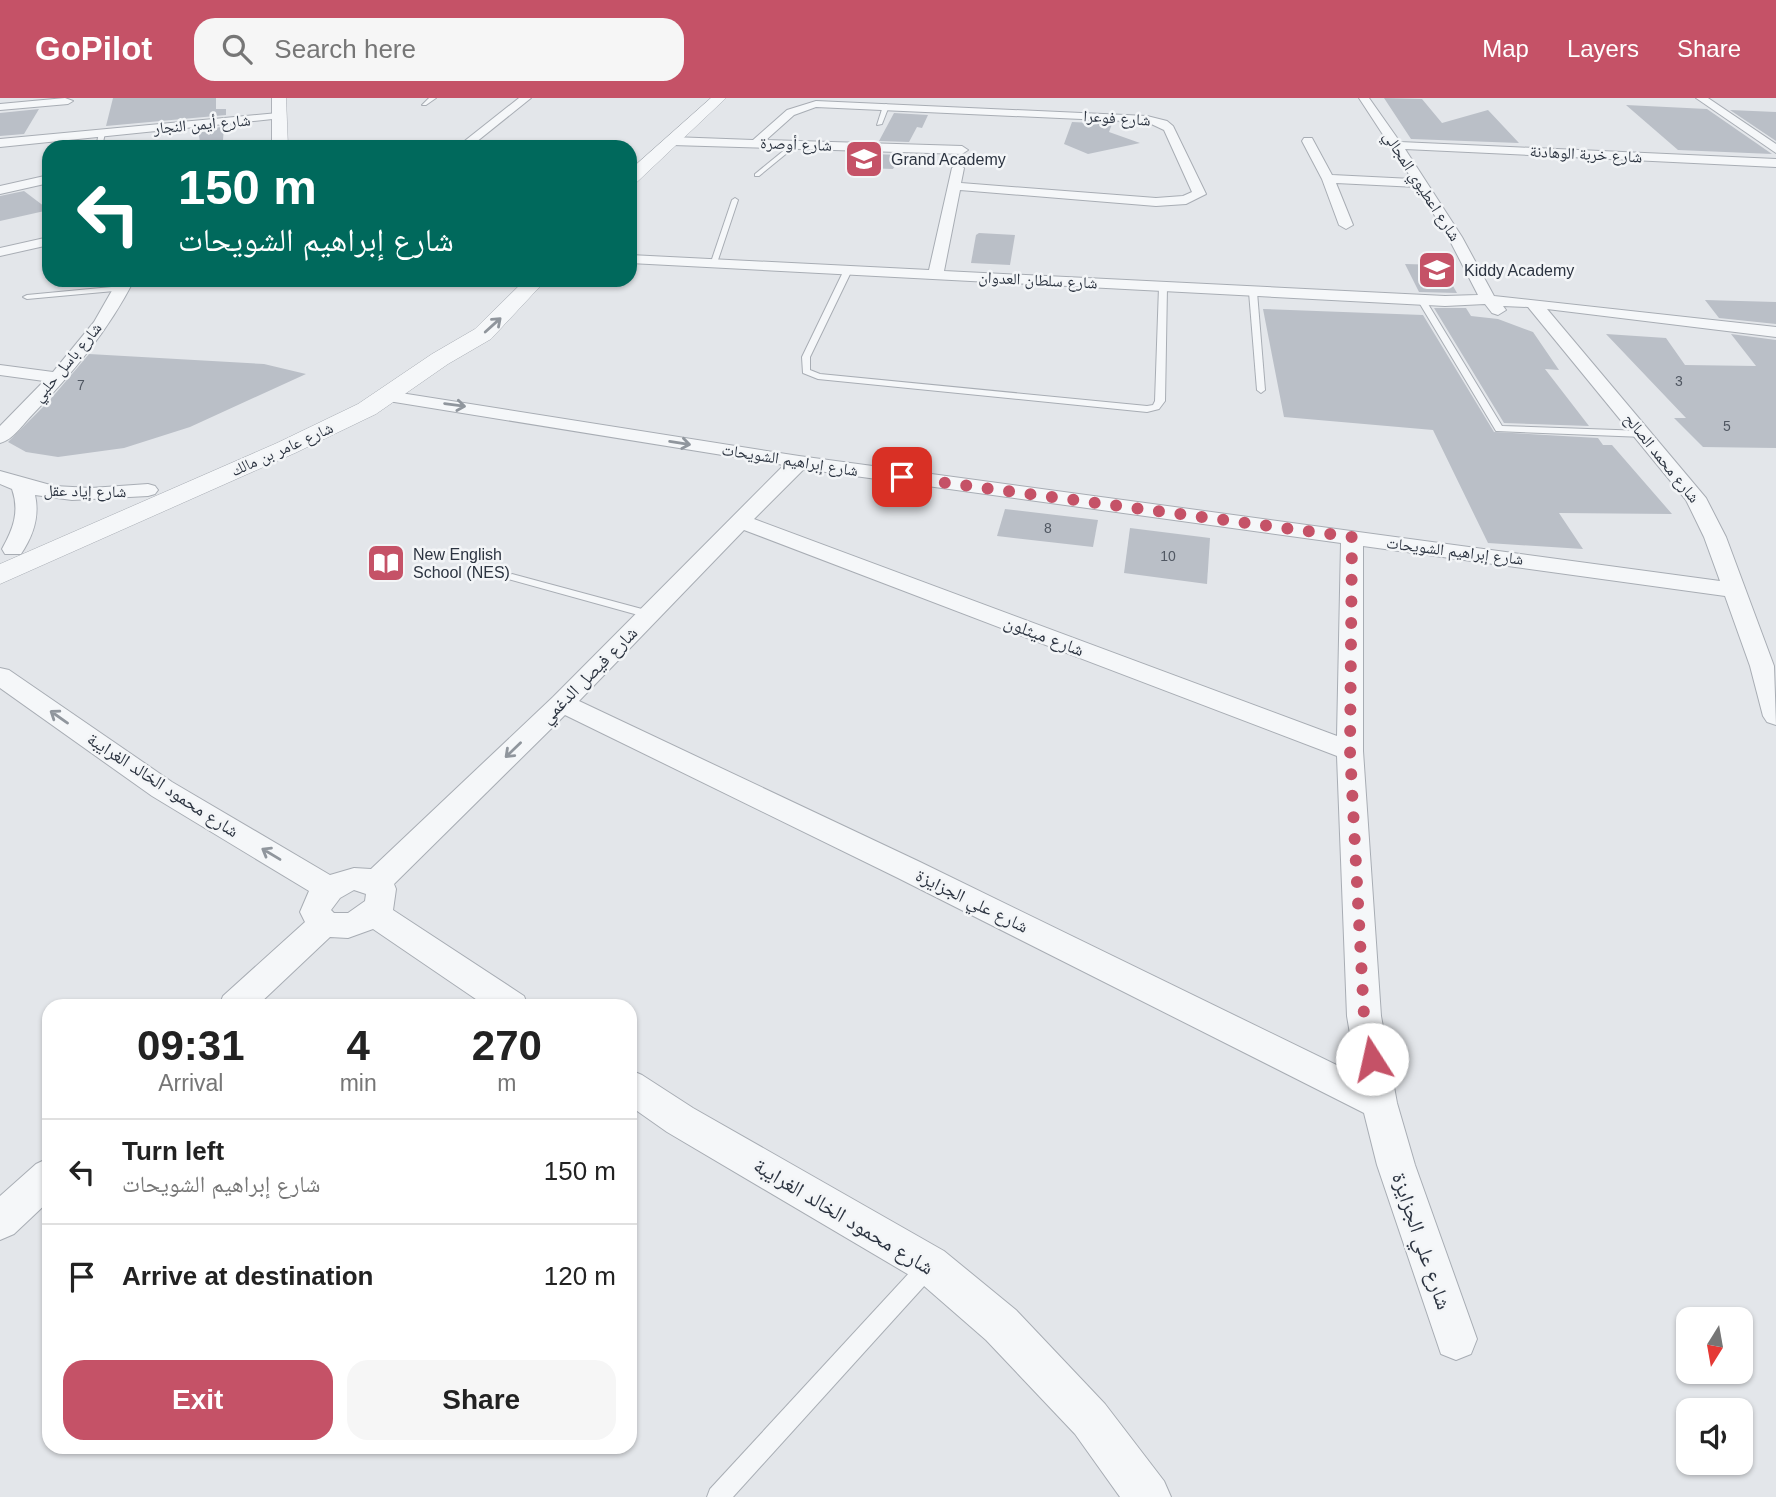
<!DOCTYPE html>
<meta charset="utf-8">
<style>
body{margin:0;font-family:Arial,"Noto Naskh Arabic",sans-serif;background:#f6f6f6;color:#222;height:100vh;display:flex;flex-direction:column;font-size:26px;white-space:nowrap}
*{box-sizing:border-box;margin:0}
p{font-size:23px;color:#767676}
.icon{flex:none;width:38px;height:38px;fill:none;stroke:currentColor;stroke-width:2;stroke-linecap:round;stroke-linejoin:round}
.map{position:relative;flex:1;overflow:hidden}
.sheet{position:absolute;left:42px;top:901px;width:595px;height:455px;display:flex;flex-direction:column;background:#fff;border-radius:21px;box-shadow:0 2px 5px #0004}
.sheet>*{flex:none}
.hud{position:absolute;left:42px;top:42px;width:595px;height:147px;border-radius:21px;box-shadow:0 2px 5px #0004;background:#00695c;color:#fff;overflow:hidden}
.needle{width:46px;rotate:191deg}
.fabs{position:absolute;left:1676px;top:1209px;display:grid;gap:14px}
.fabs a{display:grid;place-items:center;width:77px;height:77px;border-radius:14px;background:#fff;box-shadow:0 2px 5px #0004;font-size:35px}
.pin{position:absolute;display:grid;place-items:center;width:60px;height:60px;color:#fff;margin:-30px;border-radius:14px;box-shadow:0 4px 10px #0006}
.me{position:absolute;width:77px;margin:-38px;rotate:350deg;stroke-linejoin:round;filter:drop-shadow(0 0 5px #0008)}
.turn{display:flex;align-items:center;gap:24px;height:147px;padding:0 21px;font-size:32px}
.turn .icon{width:91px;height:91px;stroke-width:2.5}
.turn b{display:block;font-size:49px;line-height:60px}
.eta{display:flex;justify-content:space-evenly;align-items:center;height:119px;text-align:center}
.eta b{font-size:42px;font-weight:700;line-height:49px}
.primary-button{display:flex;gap:14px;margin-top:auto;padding:14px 21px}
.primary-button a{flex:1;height:80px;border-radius:21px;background:#c55267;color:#fff;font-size:28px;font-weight:700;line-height:80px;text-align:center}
.primary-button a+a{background:#f6f6f6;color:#222}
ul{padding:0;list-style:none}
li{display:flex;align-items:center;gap:21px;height:105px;padding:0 21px;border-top:2px solid #e0e0e0}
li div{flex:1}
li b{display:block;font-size:26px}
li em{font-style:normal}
header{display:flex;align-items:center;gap:42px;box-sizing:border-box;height:98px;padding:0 35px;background:#c55267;color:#fff}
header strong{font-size:33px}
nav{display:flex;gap:38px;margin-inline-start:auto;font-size:24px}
.search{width:490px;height:63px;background:#f6f6f6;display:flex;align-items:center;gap:18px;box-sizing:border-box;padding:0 24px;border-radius:21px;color:#767676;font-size:26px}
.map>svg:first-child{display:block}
.building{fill:#babfc7}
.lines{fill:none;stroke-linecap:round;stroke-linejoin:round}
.service-casing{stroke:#a8adb4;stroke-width:2}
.minor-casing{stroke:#a8adb4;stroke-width:2}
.tertiary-casing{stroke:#a8adb4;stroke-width:1}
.service{fill:#f5f7f9;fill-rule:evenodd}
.minor{fill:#f5f7f9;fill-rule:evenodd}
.tertiary{fill:#f5f7f9;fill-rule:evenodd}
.oneway{stroke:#90969d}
.route{stroke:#c55267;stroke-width:12;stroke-dasharray:0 21.6}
.labels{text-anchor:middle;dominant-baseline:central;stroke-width:5;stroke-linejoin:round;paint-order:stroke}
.number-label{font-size:14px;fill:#505762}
.far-street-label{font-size:16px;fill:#2c3441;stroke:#f3f5f7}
.far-poi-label{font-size:16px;fill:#2c3441;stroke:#f3f5f7;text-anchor:start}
.street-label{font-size:18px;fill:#2c3441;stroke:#f3f5f7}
.near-street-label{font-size:21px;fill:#2c3441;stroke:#f3f5f7}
</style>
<header>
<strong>GoPilot</strong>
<div class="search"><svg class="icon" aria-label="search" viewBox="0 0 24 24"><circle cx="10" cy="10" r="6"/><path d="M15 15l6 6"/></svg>Search here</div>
<nav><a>Map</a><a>Layers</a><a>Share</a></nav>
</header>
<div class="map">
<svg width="1776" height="1399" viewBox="0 0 1776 1399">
<rect width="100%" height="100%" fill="#e3e6ea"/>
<g class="building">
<polygon points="113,0 216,0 216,11 226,11 226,17 106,28"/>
<polygon points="1384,0 1422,1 1442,25 1488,12 1519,45 1411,41"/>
<polygon points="1626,7 1707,11 1772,56 1678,52"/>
<polygon points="39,11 24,36 0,38 0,15"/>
<polygon points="1730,12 1776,14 1776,43"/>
<polygon points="894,15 928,17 922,30 917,29 909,44 879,43"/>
<polygon points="1072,24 1112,26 1109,34 1140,45 1088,56 1064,46"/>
<polygon points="224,29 223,42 200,44 198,31"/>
<polygon points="872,56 901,57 893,71 864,70"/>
<polygon points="24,93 49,112 0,123 0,98"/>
<polygon points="979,135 1015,137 1010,167 971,165 976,137"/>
<polygon points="1405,166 1441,167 1457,195 1419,194"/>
<polygon points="1705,202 1776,204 1776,226 1719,220"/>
<polygon points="1434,210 1466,210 1471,218 1498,221 1533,234 1559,272 1545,271 1589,328 1504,325"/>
<polygon points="1263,211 1423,217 1494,334 1598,340 1603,347 1612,347 1672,416 1559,415 1583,451 1488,445 1433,332 1284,319"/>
<polygon points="1606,236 1666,240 1685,267 1756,268 1731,236 1776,242 1776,350 1703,349 1674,320 1686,320"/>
<polygon points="89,256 264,266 306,276 190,329 124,350 58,359 26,354 8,344 49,303"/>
<polygon points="1005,411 1098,422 1093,449 997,438"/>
<polygon points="1130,430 1210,440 1207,486 1124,475"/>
</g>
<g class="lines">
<defs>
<g id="service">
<polygon points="429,0 436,0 426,7 422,7"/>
<polygon points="886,6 889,8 882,26 877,27 883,8"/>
<polygon points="102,33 105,35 102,49 96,49 99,35"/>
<polygon points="793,45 798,46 759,78 755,78 755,76"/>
<polygon points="735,100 738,102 717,165 710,167 732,102"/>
<polygon points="848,170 852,172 810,259 810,272 820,276 1147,308 1153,307 1155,303 1159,189 1163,187 1167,189 1165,303 1159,311 1147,314 818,281 803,275 802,259 844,172"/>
<polygon points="122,188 126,190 125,192 27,201 23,199 27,197"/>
<polygon points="1253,192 1257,194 1265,292 1261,295 1257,292 1249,194"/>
<polygon points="1421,199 1425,201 1502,328 1644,333 1649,336 1644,339 1496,333 1417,201"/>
<polygon points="512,476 653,514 655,516 649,520 508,481 506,479"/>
<polygon points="929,1158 936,1161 939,1168 936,1175 733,1399 707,1399 710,1391 922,1161"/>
</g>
<g id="minor">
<polygon points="65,0 73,3 68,6 0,12 0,6"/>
<polygon points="519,0 531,0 470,49 457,49"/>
<path d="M1359,0H1369L1400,44L1776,61V69L1405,51L1462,139L1494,198L1776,229V239L1547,211L1706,400L1726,439L1774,568L1776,627L1767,624L1763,618L1750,568L1725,498L1363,448V653L1381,918L1397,1005L1415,1067L1477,1241L1471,1256L1456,1262L1441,1256L1377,1067L1364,1015L898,780L565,617L394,786L396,791L393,812L524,898L528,908H486L373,831L348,840L330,839L257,908H219L223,898L305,824L300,814L309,793L152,698L0,590V570L9,572L172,684L330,777L354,770L371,771L553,599L784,367L382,302L379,298L388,293L799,358L1720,483L1704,439L1686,402L1528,209L1503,208L1506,212L1498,217L1492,215L1485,206L1445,208L630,165V157L929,172L952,70L958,66L964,70L961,85L1156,100L1183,98L1192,94L1164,32L1147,24L816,9L794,17L766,42L962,48L968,52L962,56L672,47L666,43L672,39L753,42L787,12L816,3L1147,18L1167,23L1173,28L1206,96L1186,106L1156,108L960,92L944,173L1445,198L1478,197L1448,139L1417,89L1336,85L1353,127L1346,131L1339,127L1322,81L1302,43L1304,40H1312L1332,77L1412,81ZM804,371L1341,445L1337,638L754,421ZM744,432L1337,658L1347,918L1357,977L920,764L579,603ZM354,792L366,796L365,803L348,815H334L331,812L340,800Z"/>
<polygon points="1696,0 1708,0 1776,46 1776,55"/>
<polygon points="278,15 282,16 282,20 0,49 0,41"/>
<polygon points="49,77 49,85 0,96 0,88"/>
<polygon points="49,139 49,147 0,158 0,150"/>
<path d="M118,182H134C108,233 72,276 32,317C23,326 13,342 0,345V328L44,283L0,277V267L53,274L94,224Z"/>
<path d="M0,373L54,388L91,390L148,386L155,388L158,392L155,396L148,398L72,402L35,397C40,419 33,438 21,456H5L2,451C13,431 20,414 12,391L0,386Z"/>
<polygon points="630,972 642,977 693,1010 944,1153 1016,1212 1105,1306 1164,1383 1171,1399 1120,1399 1075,1336 986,1242 916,1181 667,1034 630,1008"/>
<polygon points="49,1060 49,1103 14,1136 0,1142 0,1098 36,1066"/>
</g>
<g id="tertiary">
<polygon points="272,0 286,0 288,49 272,49"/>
<polygon points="711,0 726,0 636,85 630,86 630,72"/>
<polygon points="525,182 546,182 491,241 448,266 376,316 295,355 0,486 0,466 277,345 358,306 432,256 475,231"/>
</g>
</defs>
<use href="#service" class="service-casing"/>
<use href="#minor" class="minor-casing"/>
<use href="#tertiary" class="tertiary-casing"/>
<use href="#service" class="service"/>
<use href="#minor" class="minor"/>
<use href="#tertiary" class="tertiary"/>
</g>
<defs><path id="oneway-shaft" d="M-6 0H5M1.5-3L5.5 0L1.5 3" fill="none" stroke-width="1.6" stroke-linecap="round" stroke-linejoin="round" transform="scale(1.75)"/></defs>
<g class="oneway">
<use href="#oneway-shaft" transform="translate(493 227) rotate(-42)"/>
<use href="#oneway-shaft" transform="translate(455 307) rotate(8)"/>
<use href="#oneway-shaft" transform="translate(680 345) rotate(9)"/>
<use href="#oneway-shaft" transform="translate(59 619) rotate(-145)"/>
<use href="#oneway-shaft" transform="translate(513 652) rotate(136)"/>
<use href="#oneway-shaft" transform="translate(271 756) rotate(-149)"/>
</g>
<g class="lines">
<polyline class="route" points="902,379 1352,439 1350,653 1364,918 1372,961"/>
</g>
<defs>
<symbol id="school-square" viewBox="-11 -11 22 22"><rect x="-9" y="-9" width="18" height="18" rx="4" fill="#c55267" stroke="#f3f5f7"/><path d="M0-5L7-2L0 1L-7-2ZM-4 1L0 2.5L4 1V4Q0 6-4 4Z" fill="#fff"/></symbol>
<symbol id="library-square" viewBox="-11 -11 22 22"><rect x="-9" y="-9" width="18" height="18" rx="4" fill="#c55267" stroke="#f3f5f7"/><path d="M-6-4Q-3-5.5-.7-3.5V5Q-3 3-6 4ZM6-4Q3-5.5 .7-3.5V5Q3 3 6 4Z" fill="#fff"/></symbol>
</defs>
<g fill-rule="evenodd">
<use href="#school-square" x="842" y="39" width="44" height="44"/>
<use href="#school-square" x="1415" y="150" width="44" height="44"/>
<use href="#library-square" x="364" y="443" width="44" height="44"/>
</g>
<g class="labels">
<g class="number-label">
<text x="1679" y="283">3</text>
<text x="81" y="287">7</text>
<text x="1727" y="328">5</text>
<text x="1048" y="430">8</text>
<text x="1168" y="458">10</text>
</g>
<g class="far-street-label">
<text transform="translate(1117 20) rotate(4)">شارع فوعرا</text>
<text transform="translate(202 26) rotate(-5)">شارع أيمن النجار</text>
<text transform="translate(796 46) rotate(2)">شارع أوصرة</text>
<text transform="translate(1586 56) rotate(3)">شارع خربة الوهادنة</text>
<text transform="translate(1422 88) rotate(57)">شارع اعطيوي المجالي</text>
<text transform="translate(1038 182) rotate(3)">شارع سلطان العدوان</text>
<text transform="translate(67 264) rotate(-50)">شارع باسل حلبي</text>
<text transform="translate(282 351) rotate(-24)">شارع عامر بن مالك</text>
<text transform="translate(1662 360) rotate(51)">شارع محمد الصالح</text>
<text transform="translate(790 362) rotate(9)">شارع إبراهيم الشويحات</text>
<text transform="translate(85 393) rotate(1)">شارع إياد عقل</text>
<text transform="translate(1455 453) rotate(7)">شارع إبراهيم الشويحات</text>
</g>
<g class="far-poi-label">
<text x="891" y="61">Grand Academy</text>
<text x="1464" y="172">Kiddy Academy</text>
<text x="413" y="456">New English<tspan x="413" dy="18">School (NES)</tspan></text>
</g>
<g class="street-label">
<text transform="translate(1044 538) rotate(21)">شارع ميثلون</text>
<text transform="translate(589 577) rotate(-45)">شارع فيصل الدغمي</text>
<text transform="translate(163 687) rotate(33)">شارع محمود الخالد الغرايبة</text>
<text transform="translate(972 803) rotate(26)">شارع علي الجزايزة</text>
</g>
<g class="near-street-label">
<text transform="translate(844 1118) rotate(31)">شارع محمود الخالد الغرايبة</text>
<text transform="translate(1422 1143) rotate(71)">شارع علي الجزايزة</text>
</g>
</g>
</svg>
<div class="fabs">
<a><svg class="needle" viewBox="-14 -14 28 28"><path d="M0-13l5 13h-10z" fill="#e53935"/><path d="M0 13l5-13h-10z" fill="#767676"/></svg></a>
<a><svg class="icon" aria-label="sound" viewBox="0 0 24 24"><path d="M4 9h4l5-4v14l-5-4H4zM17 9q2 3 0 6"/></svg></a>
</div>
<div class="pin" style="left:902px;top:379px;background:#d93025"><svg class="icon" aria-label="arrive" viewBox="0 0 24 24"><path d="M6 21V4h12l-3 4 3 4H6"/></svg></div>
<svg class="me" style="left:1372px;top:961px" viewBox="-20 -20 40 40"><circle r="19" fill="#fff"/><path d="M0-13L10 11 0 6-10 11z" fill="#c55267"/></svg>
<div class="hud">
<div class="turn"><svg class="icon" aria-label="left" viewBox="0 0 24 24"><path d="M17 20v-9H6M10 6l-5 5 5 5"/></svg><div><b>150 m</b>شارع إبراهيم الشويحات</div></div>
</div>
<section class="sheet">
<div class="eta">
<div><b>09:31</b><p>Arrival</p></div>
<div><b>4</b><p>min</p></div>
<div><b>270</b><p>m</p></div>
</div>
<ul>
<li><svg class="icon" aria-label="left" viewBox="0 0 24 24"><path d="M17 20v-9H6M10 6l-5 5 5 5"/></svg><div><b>Turn left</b><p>شارع إبراهيم الشويحات</p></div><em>150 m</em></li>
<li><svg class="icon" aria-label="arrive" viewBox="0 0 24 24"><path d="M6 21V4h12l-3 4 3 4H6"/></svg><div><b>Arrive at destination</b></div><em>120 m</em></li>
</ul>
<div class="primary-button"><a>Exit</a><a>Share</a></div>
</section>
</div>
